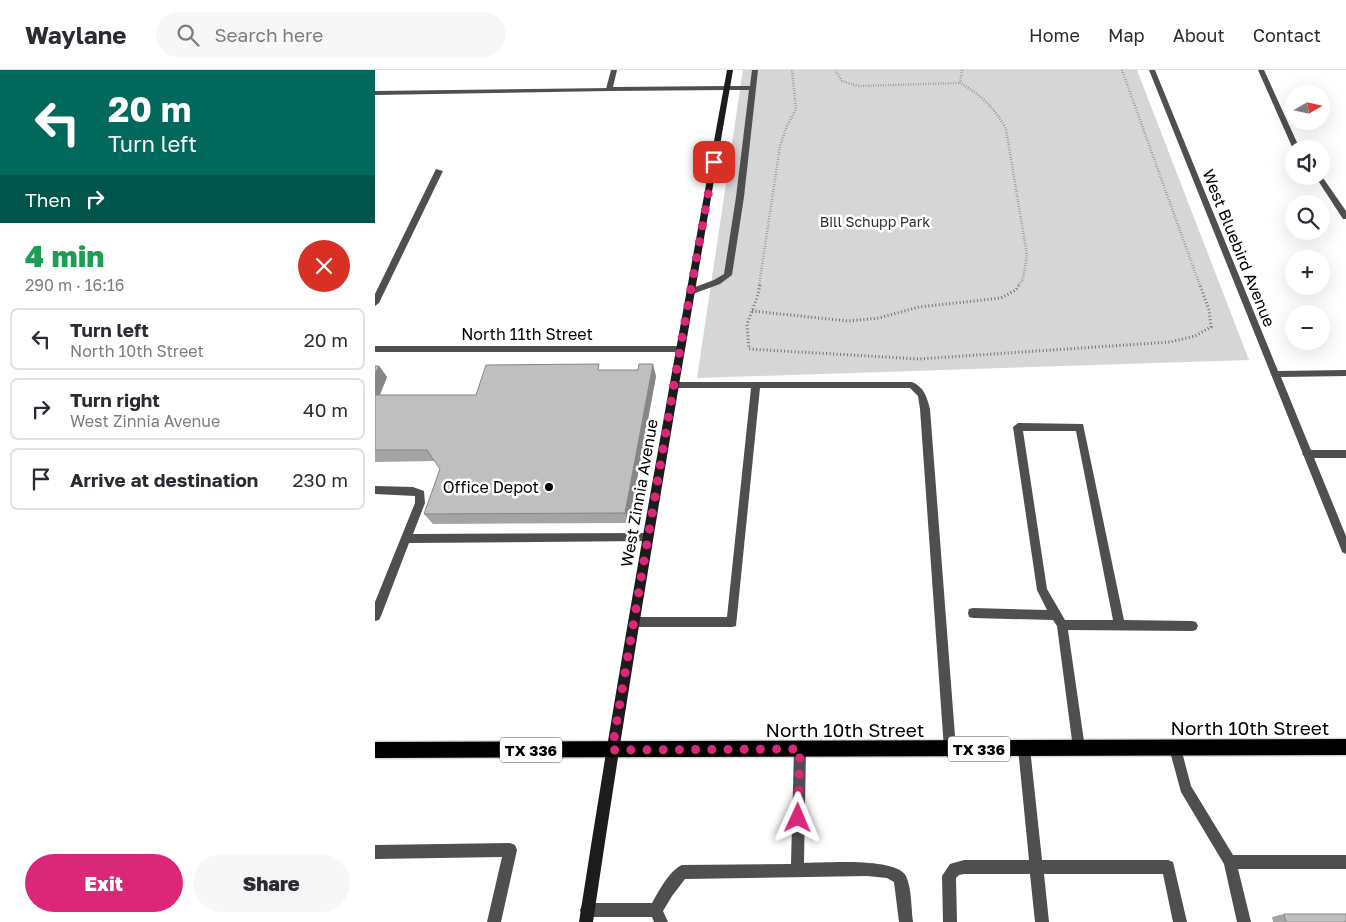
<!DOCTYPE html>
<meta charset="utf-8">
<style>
body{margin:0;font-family:"Golos Text",sans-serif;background:#f7f7f7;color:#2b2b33;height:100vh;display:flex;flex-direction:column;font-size:19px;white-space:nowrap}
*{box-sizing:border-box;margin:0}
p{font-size:16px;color:#7c7c81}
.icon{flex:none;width:28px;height:28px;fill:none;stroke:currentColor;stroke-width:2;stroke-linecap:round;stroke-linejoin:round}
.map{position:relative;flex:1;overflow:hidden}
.details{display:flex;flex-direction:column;background:#fff;width:375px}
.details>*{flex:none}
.hud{background:#00695c;color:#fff;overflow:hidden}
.needle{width:32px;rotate:81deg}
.tools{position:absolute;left:910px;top:15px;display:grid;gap:10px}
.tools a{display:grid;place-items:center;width:45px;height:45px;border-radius:50%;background:#fff;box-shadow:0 5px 20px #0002;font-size:25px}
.pin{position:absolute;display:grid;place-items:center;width:42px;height:42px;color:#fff;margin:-21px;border-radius:10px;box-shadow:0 2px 8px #0006}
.me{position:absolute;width:55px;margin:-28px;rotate:1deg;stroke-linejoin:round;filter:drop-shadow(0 0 4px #0008)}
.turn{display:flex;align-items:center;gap:18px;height:105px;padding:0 25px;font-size:22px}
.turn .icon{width:65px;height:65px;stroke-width:2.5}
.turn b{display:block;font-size:35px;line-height:42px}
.then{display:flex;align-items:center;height:48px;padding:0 25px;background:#0003;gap:10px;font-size:19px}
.round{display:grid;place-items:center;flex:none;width:52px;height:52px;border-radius:26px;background:#f7f7f7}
.summary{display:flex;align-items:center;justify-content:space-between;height:85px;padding:0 25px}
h1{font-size:30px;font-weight:800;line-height:38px;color:#1e9e55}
.action{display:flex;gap:10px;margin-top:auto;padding:10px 25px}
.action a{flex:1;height:58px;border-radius:30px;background:#db2777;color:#fff;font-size:20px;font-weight:800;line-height:58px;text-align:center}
.action a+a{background:#f7f7f7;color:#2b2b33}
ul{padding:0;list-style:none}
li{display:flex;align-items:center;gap:15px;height:62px;margin:0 10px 8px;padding:0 15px;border:2px solid #e1e1e2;border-radius:8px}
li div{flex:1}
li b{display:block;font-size:19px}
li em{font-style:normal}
header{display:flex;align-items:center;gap:30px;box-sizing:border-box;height:70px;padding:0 25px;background:#fff;border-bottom:1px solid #e1e1e2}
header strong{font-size:24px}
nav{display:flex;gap:28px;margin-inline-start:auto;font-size:18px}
.search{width:350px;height:45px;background:#f7f7f7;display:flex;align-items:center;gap:12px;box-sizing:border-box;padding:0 18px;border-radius:28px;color:#7c7c81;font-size:19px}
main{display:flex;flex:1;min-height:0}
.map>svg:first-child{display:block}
.green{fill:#d6d6d6}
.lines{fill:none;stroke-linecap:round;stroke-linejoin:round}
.primary-casing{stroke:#dbdbdb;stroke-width:3}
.path-far1{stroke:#717171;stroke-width:2.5;stroke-dasharray:0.5 2;stroke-linecap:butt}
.path{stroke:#717171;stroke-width:3;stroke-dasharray:1 2.5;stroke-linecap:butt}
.lane{fill:#4f4f4f;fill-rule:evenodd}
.street{fill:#4f4f4f;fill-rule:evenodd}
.secondary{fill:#1c1c1c;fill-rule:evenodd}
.primary{fill:#000;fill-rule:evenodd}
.wall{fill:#a4a4a4}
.shaded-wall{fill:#868686}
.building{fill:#bfbfbf;stroke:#868686}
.route{stroke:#db2777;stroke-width:9;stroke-dasharray:0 16.2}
.poi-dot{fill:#000;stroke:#fff;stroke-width:2}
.labels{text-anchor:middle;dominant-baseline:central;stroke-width:5;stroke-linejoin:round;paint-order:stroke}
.far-park-label{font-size:14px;fill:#2d2d2d;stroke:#fff}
.shield{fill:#fff;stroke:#4c4c4c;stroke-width:1}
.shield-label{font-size:15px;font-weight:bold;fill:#000}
.street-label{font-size:16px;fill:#000;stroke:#fff}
.poi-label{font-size:16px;fill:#000;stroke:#fff;text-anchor:end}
.near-street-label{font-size:19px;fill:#000;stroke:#fff}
</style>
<header>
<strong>Waylane</strong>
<div class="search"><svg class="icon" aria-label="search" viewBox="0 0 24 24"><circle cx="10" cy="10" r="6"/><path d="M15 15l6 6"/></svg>Search here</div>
<nav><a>Home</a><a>Map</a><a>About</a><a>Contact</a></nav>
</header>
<main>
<section class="details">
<div class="hud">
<div class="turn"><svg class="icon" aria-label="left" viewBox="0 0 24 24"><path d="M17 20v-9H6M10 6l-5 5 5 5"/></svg><div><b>20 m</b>Turn left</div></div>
<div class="then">Then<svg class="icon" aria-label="right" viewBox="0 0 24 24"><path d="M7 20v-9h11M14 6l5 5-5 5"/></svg></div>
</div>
<div class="summary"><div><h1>4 min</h1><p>290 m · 16:16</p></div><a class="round" style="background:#d93025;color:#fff"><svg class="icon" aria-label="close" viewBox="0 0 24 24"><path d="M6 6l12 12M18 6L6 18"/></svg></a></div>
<ul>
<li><svg class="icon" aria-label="left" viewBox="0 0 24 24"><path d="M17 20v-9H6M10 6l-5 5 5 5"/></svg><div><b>Turn left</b><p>North 10th Street</p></div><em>20 m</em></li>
<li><svg class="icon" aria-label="right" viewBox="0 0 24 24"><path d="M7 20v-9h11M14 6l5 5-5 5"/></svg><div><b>Turn right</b><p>West Zinnia Avenue</p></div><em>40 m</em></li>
<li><svg class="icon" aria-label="arrive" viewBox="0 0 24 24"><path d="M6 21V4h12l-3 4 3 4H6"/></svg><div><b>Arrive at destination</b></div><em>230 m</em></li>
</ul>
<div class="action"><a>Exit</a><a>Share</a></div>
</section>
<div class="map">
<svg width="971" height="852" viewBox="0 0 971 852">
<rect width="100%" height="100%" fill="#fff"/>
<polygon class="green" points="368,0 762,0 874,290 322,308"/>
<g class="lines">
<defs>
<polygon id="primary" points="971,669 971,685 0,688 0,672"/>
</defs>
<use href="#primary" class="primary-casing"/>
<g class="path-far1">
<polyline points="460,0 467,11 483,16 585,13"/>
<path d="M587,0L585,13C605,24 620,38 631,59L652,185L648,209L643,216"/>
<polyline points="747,0 825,216"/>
<polyline points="384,216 405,76 412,56 421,39 417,0"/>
</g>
<g class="path">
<polyline points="385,215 382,228 372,254 374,279 544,289 795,272 820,266 836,257 834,240 825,215"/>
<polyline points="377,241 473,251 504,248 544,237 626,228 641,220 644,215"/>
</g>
<g class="lane">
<polygon points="377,0 383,0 369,127 357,205 345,214 315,225 311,222 312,220 339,210 349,204 361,127 374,20 352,20 349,18 352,16 375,16"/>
<polygon points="883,0 889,0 925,79 918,79"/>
<polygon points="236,18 237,19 234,21 0,25 0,21"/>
<polygon points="946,105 971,141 971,149 968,149 940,106"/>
<path d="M299,312H537C549,317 552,327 555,339L581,679L579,683L575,685L571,683L569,679L545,339L543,326L535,318H385L361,556L357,557H259L255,556L253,552L255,548L259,547H352L376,318H299L294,315Z"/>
<path d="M643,353L708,354L749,550L817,551L821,552L823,556L821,560L817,561L693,560L710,678L708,682L704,684L700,682L698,678L682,556L678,550L598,548L594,547L593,543L594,539L598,538L672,540L662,520L638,357ZM648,361H701L738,550H690L672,519Z"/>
<polygon points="932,380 971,380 971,388 932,388 927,384"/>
<polygon points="0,416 38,417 49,421 50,433 38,464 273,463 277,464 278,467 277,470 273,471 34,473 6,546 4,550 0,551 0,532 40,433 40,426 0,424"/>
<polygon points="649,672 653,674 655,678 667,790 793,790 798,792 812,852 798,852 788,804 669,804 674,852 660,852 655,804 589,804 584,805 581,808 582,852 568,852 567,806 575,794 589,790 654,790 643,678 645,674"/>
<polygon points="800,672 804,674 806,678 816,716 858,785 971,785 971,799 863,799 876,852 862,852 849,794 806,722 794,678 796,674"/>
<path d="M425,673L429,675L431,679L429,793C448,793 521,787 531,806C537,819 536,838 538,852H524L519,812L512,808L492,806L310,809L297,826L288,841L293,852H279L277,847H212L207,845L205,840L207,835L212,833H277C284,821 294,801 307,795L416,794L419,679L421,675Z"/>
<polygon points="135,773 140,775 142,780 126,852 112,852 127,787 0,789 0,775"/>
</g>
<g class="street">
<polygon points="236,0 242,0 238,17 352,16 355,18 352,20 234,21 231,19"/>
<polygon points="774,0 780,0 903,301 971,300 971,306 906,307 971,466 971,484 967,482 966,479"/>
<polygon points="61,99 68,101 4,233 0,236 0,224"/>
<polygon points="0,276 305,276 309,279 305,282 0,282"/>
</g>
<path class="secondary" d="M352,0H358C309,284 260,567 218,852H204C248,567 300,284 352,0Z"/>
<use href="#primary" class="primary"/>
</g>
<g class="wall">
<polygon points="0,296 4,296 12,307 5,325 101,325 226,300 281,306 254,453 58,454 49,444 65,399 60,391 0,392"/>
<polygon points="909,844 971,852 898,852 897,847"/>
</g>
<g class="shaded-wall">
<polygon points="278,294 281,306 254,453 250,443"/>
<polygon points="4,296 12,307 0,336 0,304"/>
</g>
<g class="building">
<polygon points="224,294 223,300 263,300 264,294 278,294 250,443 49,444 65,399 52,380 0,380 0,325 101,325 111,295"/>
<polygon points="0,296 4,296 0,304"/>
<polygon points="909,844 971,844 971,852 911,852"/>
</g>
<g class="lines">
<polyline class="route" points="339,92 305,279 237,680 425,679 423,748"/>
</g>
<circle class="poi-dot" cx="174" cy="417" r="5"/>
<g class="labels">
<g class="far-park-label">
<text x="500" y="151">Bill Schupp Park</text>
</g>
<g class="shield">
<rect x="573" y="666.5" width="62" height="25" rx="4"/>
<rect x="125" y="667.5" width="62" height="25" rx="4"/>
</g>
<g class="shield-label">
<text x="604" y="679">TX 336</text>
<text x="156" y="680">TX 336</text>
</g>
<g class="street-label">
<text transform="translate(864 178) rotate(68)">West Bluebird Avenue</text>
<text x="152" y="264">North 11th Street</text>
<text transform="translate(264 423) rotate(-80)">West Zinnia Avenue</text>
</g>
<g class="poi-label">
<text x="164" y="417">Office Depot</text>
</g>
<g class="near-street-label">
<text x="875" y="657">North 10th Street</text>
<text x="470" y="659">North 10th Street</text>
</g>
</g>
</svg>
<div class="tools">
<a><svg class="needle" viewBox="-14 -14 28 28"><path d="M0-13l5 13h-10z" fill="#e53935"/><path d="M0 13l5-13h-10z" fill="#7c7c81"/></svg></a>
<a><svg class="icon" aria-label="sound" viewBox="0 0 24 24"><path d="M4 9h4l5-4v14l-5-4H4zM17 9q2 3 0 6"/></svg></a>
<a><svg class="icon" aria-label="search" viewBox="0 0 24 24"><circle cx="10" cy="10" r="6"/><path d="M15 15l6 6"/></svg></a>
<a>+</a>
<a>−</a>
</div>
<div class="pin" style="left:339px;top:92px;background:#d93025"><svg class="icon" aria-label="arrive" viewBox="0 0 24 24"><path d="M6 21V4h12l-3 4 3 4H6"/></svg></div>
<svg class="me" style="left:423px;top:748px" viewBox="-20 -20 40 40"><path d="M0-17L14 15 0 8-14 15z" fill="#db2777" stroke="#fff" stroke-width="4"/></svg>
</div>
</main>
